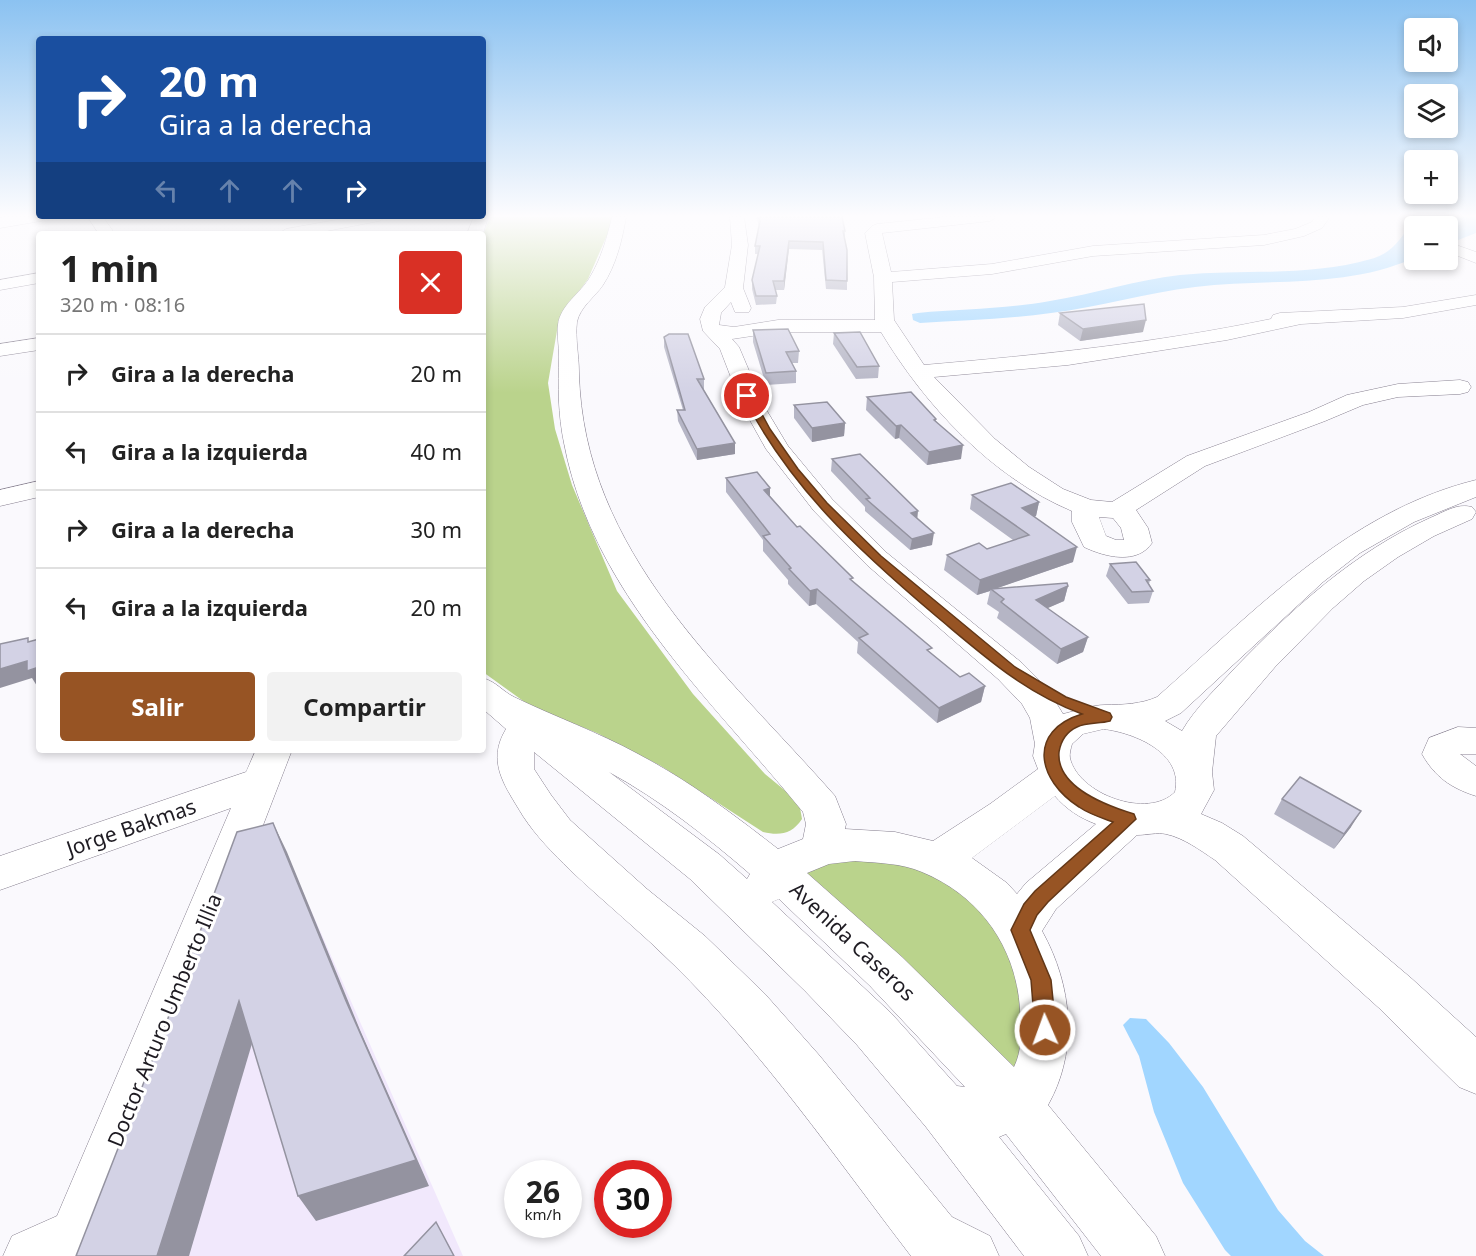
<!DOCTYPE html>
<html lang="es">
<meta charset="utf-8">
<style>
body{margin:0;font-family:"Noto Sans",sans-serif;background:#f2f2f2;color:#222;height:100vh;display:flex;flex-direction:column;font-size:22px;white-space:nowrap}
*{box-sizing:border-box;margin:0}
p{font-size:20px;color:#767676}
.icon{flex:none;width:33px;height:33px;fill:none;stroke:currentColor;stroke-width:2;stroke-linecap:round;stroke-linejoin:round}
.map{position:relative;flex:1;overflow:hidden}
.drawer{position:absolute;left:36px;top:231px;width:450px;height:522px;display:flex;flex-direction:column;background:#fff;border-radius:6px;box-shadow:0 3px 9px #0003}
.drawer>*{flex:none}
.hud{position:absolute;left:36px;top:36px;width:450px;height:183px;border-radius:6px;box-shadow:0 3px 9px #0003;background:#1a4fa0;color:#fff;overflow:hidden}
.buttons{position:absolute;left:1404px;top:18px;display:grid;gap:12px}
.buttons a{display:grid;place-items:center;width:54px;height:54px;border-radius:6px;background:#fff;box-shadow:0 3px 9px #0003;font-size:30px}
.speed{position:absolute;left:504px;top:1160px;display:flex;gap:12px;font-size:30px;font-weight:700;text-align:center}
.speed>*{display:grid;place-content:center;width:78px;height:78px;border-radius:50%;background:#fff;box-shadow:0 3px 9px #0003;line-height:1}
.speed small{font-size:15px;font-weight:400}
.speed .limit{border:9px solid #d22;background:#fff;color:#111}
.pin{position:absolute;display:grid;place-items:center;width:51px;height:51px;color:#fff;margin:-26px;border:3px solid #fff;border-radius:50%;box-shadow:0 2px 6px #0007}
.me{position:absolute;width:66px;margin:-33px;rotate:358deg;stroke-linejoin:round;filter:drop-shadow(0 0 4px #0008)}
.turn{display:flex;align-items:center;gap:21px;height:126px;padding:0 24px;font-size:27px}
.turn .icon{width:78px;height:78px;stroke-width:2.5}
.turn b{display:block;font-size:42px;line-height:51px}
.lanes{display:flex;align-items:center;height:57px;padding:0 24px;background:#0003;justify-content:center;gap:30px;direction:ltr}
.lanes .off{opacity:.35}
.round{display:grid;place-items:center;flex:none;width:63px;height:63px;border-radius:6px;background:#f2f2f2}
.headline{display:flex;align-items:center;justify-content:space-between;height:102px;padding:0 24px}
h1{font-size:36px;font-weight:700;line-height:45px}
.button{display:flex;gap:12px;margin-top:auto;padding:12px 24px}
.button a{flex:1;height:69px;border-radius:6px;background:#975424;color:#fff;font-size:24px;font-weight:700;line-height:69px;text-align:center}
.button a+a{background:#f2f2f2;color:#222}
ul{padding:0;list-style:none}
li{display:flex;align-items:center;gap:18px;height:78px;padding:0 24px;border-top:2px solid #e0e0e0}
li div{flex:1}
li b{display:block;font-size:22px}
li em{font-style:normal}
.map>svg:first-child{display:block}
.built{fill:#f1e8fc}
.green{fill:#bad38c}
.water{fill:#a1d6ff}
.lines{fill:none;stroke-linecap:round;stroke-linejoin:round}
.minor-casing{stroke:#857e8e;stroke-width:1}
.minor{fill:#fff;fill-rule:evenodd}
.wall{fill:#b5b5c5}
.shaded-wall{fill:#9493a0}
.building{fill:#d3d2e5;stroke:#9493a0;stroke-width:1.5}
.route{fill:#975424;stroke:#623717;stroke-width:1.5}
.labels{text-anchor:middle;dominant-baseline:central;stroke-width:6;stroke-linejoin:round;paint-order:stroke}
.near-street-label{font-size:21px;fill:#1e1b22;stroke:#fff}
</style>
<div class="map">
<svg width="1476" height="1256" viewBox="0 0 1476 1256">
<rect width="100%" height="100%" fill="#faf9fd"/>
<polygon class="built" points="274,826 463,1256 128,1256"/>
<g class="green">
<path d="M490,217H612L611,226L588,279L559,319L548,383L555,429L572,485L617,591L693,694L765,774L799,802L802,819C792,834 780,836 763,832L661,766L597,733L530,706L483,672V235Z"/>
<polygon points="889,848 1021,930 1028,1091 777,872"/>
</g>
<g class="water">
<path d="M1407,217H1476V233L1448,244V226H1414V258C1345,289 1268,278 1195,287C1146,293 1099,307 1051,313C1008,319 963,320 920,323L913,320L912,314L918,313C961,309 1007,309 1050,301C1094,294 1136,280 1180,275C1244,269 1308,277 1371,259C1389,254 1398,243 1408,228Z"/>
<polygon points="1130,1018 1146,1019 1169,1043 1203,1087 1278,1210 1305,1241 1324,1256 1231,1256 1225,1250 1183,1183 1154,1112 1139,1056 1123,1025"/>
</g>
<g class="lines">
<defs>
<g id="minor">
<polygon points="8,217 48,217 41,221 0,228 0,218"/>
<polygon points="88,217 103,217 115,234 99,234"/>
<polygon points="353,217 386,217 379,221 311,234 278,234 286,229"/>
<polygon points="474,217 488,217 483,234 467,234"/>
<path d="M612,217H626C622,241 616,265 603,285C595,297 580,307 577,322C575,338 579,356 579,372C583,553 725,671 835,796L846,824L845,829L895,832L933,841L990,804L1038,769L1033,756L1035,744L1030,718L1022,704L998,679L867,565L814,511L766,449L742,406L720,349L703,331L700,319L705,307L725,287L732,245L730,217H744L748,245L743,288L751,308L749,312H735L731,302L721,313L719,325L734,327L778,320H875L874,277L865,233L872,226L877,224L945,217H997L990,221L882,233L891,272L992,264L1093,246L1264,235L1295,229L1312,222L1315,217H1330L1322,228L1304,236L1264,245L1093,256L992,274L892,282L894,320L924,365C1041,355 1156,343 1271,319L1273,315L1280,313L1403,307L1476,295V305L1403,318L1301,324L1227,340L1068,365L934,377L995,439L1029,467L1063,489L1091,500L1112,502L1187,456L1309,412L1347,395L1398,384L1460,380L1468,382L1471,387L1468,392L1460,394L1398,397L1363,405L1325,421L1205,466L1136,510L1148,528L1152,543C1137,565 1105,557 1084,547L1072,522V511C991,477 925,405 881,332H778L732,339L739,347L764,406L788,446L832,499L887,553L1022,663L1047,688L1063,714C1076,711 1092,705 1105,705C1122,705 1142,704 1157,697C1254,612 1347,512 1476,480V497L1414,522L1360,553L1323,582L1181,713L1165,721L1182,731C1196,707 1217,688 1235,668C1292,609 1354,552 1430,518C1444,512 1457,503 1472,507L1476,512L1472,519L1434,536L1398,557L1364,581L1333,608L1275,667L1216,736L1212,772L1214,790L1201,814L1222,823L1243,836L1411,978L1476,1037V1094L1459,1087L1379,1008L1215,860C1200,850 1184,838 1166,834C1158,832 1146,835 1137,835L1056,909L1042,931C1072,985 1079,1050 1048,1105L1156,1236L1165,1256H1101L1006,1134L999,1137L1079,1236L1088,1256H1024L926,1127L857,1045L805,991L690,879L534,752V769L551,795L570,820L647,889L705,936L765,994L819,1055L952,1217L990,1236L999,1256H911C835,1157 763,1052 674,965C641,932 604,902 570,870C553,853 536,836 523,816C505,786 486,762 506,729L483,709V678C498,683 502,691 514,697C555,717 598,732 638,754C688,780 733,814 778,849L803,839L806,824L803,812C712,700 592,592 564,443C558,414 558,386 559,357C559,346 557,336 558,325C560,305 581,293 590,277C601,259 607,238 612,217ZM1099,517L1113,518L1121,528L1124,540H1116L1106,536ZM1104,729C1135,733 1184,753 1175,792C1148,820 1078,794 1070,758C1069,754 1071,748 1072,744L1083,734ZM609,772C660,800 706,836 750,874L747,879L720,855ZM1055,796C1066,809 1080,818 1096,824L1026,883L1017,894L1007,883L972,858ZM855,861C878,863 901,863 922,872C980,896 1016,947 1020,1009C1021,1028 1023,1049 1014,1067L902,957L807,873L829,864ZM779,899L870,986L965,1087L957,1086L891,1013L772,902Z"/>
<polygon points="1459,246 1476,252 1476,263 1453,254 1451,251 1453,248"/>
<polygon points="39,273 39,283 0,290 0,280"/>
<polygon points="39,338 39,350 0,356 0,344"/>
<polygon points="39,481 39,497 0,506 0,490"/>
<path d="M1458,727L1476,728V754H1460L1476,766V796C1451,788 1435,777 1422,754L1429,738Z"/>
<polygon points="256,750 292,750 97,1256 3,1256 12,1236 57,1216 231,808 0,890 0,856 246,772"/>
</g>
</defs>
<use href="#minor" class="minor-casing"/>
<use href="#minor" class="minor"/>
</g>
<g class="wall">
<polygon points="756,217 842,217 845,231 845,239 847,281 847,290 826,289 822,250 789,249 784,290 775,290 777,296 776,304 756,305 752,289 752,280 758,254 755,254 755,246 759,226"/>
<polygon points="1060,313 1143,332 1080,341 1058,325"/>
<polygon points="753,330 799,351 798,363 792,363 796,371 796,383 766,385 753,342"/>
<polygon points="834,333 879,366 878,378 856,379 833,344"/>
<polygon points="664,337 704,379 704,389 703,389 735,454 697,460 678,421 677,410 683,410 664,347"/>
<polygon points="867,397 936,419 936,421 961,459 927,465 899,438 895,439 866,410"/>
<polygon points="794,405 845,423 844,436 812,442 794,418"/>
<polygon points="832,459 917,518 932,545 910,550 865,511 865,507 831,471"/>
<polygon points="726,478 770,488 770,496 797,527 853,582 931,653 960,677 985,686 981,702 937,723 857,653 858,642 816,604 809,606 788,584 788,580 763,551 763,540 726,492"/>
<polygon points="972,495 1039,502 1036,516 1034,517 1073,562 997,588 1068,586 1064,601 1047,608 1088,637 1083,652 1057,664 997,618 999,612 987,604 990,591 977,595 944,570 947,555 987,549 1013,540 970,509"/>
<polygon points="1110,564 1150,580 1149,584 1153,591 1149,603 1128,604 1106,576"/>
<polygon points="1282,799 1351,827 1334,849 1274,814"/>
</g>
<g class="shaded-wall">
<polygon points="789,241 789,249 784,290 784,281"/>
<polygon points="1146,320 1143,332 1080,341 1083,329"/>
<polygon points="845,423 844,436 812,442 812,428"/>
<polygon points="901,425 899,438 895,439 896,426"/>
<polygon points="735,443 735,454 697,460 697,449"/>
<polygon points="963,445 961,459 927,465 929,452"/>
<polygon points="770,488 770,502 764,490"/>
<polygon points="1039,502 1036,516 1018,522 1022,508"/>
<polygon points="918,511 917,522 911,513"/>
<polygon points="934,533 932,545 910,550 912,539"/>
<polygon points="1077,547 1073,562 992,590 991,589 990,591 977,595 980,580"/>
<polygon points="1068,586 1064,601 1032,615 1036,600"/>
<polygon points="817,589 816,604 809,606 810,591"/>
<polygon points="1088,637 1083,652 1057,664 1061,649"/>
<polygon points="27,661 39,667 39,685 37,686 32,678 0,688 0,669"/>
<polygon points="985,686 981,702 937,723 939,708"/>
<polygon points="1361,811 1351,827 1334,849 1344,834"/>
<polygon points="273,823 287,852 360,1030 429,1186 316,1221 298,1196"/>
<polygon points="239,1001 256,1030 189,1256 157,1256"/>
</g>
<g class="building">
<polygon points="759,217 842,217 845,231 843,231 847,250 847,281 826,280 823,242 789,241 784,281 773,281 777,296 756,296 752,280 760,246 755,246 760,221"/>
<polygon points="1144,304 1146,320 1083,329 1060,313"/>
<polygon points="788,329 799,351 786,352 796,371 766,373 753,330"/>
<polygon points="860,332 879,366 857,367 834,333"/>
<polygon points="669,334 688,334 704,379 697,379 735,443 697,449 677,410 685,410 664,337"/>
<polygon points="911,392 936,419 934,420 963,445 929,452 901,425 896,426 867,397"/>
<polygon points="827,402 845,423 812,428 794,405"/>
<polygon points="860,454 918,511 911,513 934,533 912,539 866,499 870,498 832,459"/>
<polygon points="757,472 770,488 764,490 797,527 800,526 853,578 850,579 932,648 927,650 960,677 969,673 985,686 939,708 859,638 868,634 817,589 810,591 789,569 791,568 763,536 770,534 726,478"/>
<polygon points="1011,483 1039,502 1022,508 1077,547 980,580 947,555 979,543 987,549 1029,535 972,495"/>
<polygon points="1136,562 1150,580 1146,580 1153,591 1132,592 1110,564"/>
<polygon points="1067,583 1068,586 1036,600 1088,637 1061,649 1001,602 1004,599 991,589"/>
<polygon points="28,638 28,642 39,639 39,667 27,671 27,661 0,669 0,644"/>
<polygon points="1300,777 1361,811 1344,834 1282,799"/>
<polygon points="273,823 346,1001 416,1160 298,1196 239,1001 157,1256 76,1256 151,1064 237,832"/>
<polygon points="436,1222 454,1256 404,1256"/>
</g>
<linearGradient id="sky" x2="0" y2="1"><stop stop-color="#8bc2f1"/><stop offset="0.55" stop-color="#fdfcfe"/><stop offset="1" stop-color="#fdfcfe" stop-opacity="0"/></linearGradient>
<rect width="1476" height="393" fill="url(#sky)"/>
<path class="route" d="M744,394H751L770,429L798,469L827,503L881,556L1015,667L1066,697L1110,713L1112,717L1110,721C1099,724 1087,722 1077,727C1066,732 1061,740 1059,752C1056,788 1108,806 1134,814L1136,819L1048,902L1037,915L1030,930L1051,980L1056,1030L1053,1037L1045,1040L1038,1037L1035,1030L1031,980L1011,930L1024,904L1035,891L1113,822C1102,818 1089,814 1079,807C1037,780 1027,731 1082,714C1023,692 984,656 936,616C858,550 790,488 743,396Z"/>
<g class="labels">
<g class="near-street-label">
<text transform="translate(131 827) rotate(-19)">Jorge Bakmas</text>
<text transform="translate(853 941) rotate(43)">Avenida Caseros</text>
<text transform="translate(164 1020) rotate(-68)">Doctor Arturo Umberto Illia</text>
</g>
</g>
</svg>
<div class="buttons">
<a><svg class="icon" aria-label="sound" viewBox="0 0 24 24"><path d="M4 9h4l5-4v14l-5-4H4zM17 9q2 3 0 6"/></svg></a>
<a><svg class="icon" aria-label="layers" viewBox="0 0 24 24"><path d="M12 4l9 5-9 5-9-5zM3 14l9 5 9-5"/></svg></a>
<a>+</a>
<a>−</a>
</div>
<div class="speed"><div>26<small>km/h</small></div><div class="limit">30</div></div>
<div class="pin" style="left:747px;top:396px;background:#d93025"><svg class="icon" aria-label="arrive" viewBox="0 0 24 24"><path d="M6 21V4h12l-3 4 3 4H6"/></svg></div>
<svg class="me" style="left:1045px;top:1030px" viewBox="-20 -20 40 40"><circle r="17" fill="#975424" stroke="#fff" stroke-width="3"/><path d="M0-11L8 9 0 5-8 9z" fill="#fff"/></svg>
<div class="hud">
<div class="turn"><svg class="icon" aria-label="right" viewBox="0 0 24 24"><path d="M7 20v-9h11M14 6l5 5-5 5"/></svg><div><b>20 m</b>Gira a la derecha</div></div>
<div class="lanes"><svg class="icon off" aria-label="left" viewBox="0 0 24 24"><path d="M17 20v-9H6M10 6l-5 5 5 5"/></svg><svg class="icon off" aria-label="ahead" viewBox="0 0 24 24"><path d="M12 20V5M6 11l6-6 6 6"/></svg><svg class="icon off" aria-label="ahead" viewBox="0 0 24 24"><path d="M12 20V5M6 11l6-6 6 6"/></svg><svg class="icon" aria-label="right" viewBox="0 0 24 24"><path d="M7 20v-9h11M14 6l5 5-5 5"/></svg></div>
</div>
<section class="drawer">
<div class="headline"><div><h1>1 min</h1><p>320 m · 08:16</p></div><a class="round" style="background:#d93025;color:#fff"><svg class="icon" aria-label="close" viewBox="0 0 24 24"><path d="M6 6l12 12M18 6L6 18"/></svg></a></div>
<ul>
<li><svg class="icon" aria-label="right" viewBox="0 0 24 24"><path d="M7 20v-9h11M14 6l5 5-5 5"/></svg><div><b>Gira a la derecha</b></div><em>20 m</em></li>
<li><svg class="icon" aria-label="left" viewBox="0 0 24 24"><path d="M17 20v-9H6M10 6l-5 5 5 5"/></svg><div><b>Gira a la izquierda</b></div><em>40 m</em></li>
<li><svg class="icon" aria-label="right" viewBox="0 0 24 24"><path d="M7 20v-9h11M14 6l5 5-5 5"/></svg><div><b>Gira a la derecha</b></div><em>30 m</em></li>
<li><svg class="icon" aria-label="left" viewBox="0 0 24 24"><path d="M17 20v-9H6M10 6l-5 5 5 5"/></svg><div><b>Gira a la izquierda</b></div><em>20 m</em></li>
</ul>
<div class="button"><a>Salir</a><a>Compartir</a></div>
</section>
</div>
